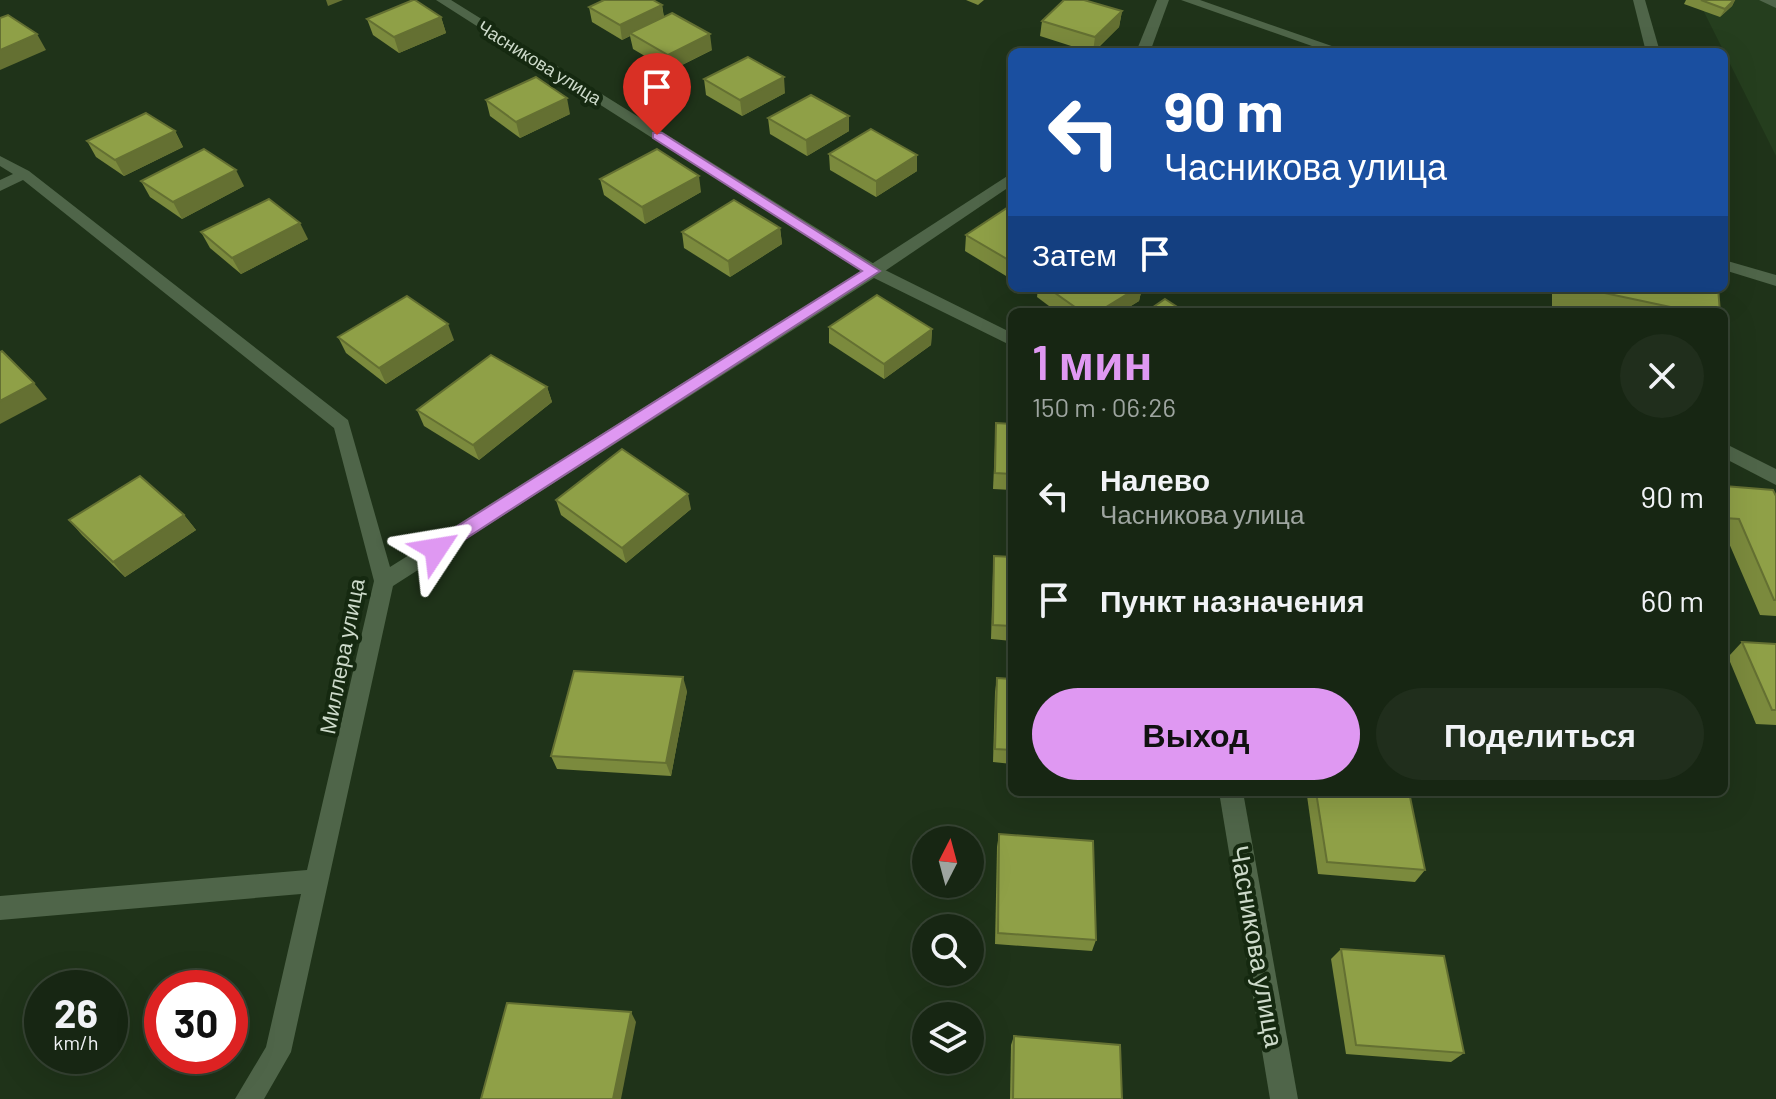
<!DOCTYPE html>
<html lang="ru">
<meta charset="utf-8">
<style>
body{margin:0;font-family:Barlow,sans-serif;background:#202e1c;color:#f1f3f6;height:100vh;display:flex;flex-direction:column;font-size:30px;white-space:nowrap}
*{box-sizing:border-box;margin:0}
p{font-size:26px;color:#9ea5a0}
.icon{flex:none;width:44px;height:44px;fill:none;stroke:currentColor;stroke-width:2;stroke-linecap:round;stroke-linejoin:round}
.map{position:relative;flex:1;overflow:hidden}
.drawer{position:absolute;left:1008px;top:308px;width:720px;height:488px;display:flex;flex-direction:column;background:#172613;border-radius:12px;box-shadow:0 8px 32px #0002,0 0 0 2px #364333}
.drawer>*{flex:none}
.banner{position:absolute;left:1008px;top:48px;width:720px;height:244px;border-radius:12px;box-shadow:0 8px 32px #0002,0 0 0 2px #364333;background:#1a4fa0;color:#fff;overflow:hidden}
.needle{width:52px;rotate:6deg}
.controls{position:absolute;left:912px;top:826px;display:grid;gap:16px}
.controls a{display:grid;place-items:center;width:72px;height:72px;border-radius:50%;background:#172613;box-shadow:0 8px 32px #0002,0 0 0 2px #364333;font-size:40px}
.speed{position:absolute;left:24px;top:970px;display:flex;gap:16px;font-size:40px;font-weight:700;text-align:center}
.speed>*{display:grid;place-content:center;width:104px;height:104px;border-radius:50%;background:#172613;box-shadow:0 8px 32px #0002,0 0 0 2px #364333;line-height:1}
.speed small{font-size:20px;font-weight:400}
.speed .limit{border:12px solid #d22;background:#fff;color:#111}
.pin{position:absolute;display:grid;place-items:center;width:68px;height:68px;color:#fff;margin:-82px -34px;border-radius:50% 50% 50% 0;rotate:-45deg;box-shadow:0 0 8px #0007}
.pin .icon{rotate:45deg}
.me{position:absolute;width:88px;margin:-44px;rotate:57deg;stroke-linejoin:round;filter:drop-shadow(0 0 6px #0008)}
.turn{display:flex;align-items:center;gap:28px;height:168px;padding:0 24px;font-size:36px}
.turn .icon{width:104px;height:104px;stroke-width:2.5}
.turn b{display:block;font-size:56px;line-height:68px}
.then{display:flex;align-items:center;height:76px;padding:0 24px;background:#0003;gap:16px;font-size:30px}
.round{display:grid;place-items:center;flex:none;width:84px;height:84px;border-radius:42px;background:#202e1c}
.overview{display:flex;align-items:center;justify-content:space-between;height:136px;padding:0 24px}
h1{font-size:48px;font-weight:600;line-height:60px;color:#df98f2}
.cta{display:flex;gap:16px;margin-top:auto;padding:16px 24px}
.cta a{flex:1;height:92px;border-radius:48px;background:#df98f2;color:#111;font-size:32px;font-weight:600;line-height:92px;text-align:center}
.cta a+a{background:#202e1c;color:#f1f3f6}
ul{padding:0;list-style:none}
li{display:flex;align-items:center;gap:24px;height:104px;padding:0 24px}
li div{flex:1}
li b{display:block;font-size:30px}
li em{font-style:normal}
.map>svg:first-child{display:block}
.built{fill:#253e1e}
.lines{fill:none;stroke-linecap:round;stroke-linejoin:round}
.service{fill:#4f6549;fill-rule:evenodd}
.minor{fill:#4f6549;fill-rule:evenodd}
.wall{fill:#7b8a3d}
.shaded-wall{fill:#647032}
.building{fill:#8fa047;stroke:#647032;stroke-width:2}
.route{fill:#df98f2;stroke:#91639d;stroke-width:2}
.labels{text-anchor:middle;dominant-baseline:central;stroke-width:8;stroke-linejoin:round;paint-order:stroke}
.far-street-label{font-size:18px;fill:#cddaca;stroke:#152910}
.street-label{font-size:22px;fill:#cddaca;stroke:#152910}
.near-street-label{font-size:26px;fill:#cddaca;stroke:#152910}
</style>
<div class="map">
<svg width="1776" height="1099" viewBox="0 0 1776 1099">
<rect width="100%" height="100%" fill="#1f3319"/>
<polygon class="built" points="1706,0 1776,0 1776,156 1701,6"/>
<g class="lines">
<g class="service">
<polygon points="1157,0 1169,0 1150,52 1136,52"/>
<polygon points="1181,0 1200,0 1349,52 1329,52"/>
<polygon points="1633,0 1645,0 1660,52 1646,52"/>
<polygon points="1759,0 1776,0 1776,8"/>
<polygon points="1012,173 1012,185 879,275 867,275 867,267"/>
<polygon points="1724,260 1776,275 1776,286 1724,270"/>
<polygon points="1724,443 1776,469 1776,485 1724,458"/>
</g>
<g class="minor">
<polygon points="436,0 451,0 879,267 1012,333 1012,346 874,278 393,586 291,1052 264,1099 235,1099 266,1047 301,894 0,920 0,896 307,870 374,581 334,428 23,180 0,191 0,180 13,174 0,166 0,156 29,171 348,420 390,567 861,271"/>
<polygon points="1219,792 1243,792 1298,1099 1270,1099"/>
</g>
</g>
<g class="wall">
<polygon points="966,0 984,0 978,5"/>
<polygon points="1686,0 1735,0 1732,6 1720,17 1684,4"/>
<polygon points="662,5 664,17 712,50 670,71 633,49 630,36 622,40 592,22 589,7"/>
<polygon points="1122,11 1119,27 1094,52 1090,52 1040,36 1042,21"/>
<polygon points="441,17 446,33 399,53 373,35 367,19"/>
<polygon points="704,79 785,93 742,116 706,95"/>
<polygon points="486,100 570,114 520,138 490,116"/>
<polygon points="768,118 849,131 807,156 770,134"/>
<polygon points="175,131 183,147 124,176 96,157 87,141"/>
<polygon points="829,154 917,171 876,197 830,170"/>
<polygon points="600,179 701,192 645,224 604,195"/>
<polygon points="141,181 244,186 182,219 150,197"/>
<polygon points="1012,207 1012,279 1011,279 965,251 966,235"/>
<polygon points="780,228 782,244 730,277 684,248 682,232"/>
<polygon points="201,232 308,239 241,274 210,248"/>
<polygon points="1038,288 1142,288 1139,301 1121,312 1057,312 1037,297"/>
<polygon points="1552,288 1718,288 1720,312 1573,312 1552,307"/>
<polygon points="829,327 932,329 931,345 884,379 829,343"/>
<polygon points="338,337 454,340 386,384 346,353"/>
<polygon points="547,387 552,402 479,460 424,426 417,410"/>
<polygon points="996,423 1012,424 1012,490 993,489"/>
<polygon points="1724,486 1776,496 1776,616 1760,615 1725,534 1724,534"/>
<polygon points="556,500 691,509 626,563 561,515"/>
<polygon points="184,515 196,530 125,577 82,535 69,520"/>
<polygon points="994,556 1012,557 1012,641 991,639 993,571"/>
<polygon points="1742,642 1776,644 1776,725 1756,724 1728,657"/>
<polygon points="997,678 1012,679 1012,764 993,762 995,692"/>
<polygon points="687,691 671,776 557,769 551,756"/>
<polygon points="1309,792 1409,792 1425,870 1415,882 1318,874 1307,796"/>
<polygon points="999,834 1096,940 1092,951 995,944 997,847"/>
<polygon points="1341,949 1464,1053 1451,1062 1346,1054 1331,959"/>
<polygon points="1014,1036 1122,1099 1010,1099 1011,1045"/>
</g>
<g class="shaded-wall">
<polygon points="326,0 343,0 328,6"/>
<polygon points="1734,0 1735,0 1732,6 1720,17 1725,9"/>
<polygon points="662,5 664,20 630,33 630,36 622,40 620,25"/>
<polygon points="1122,11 1119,27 1093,52 1095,37"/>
<polygon points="441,17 446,33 399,53 394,37"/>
<polygon points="37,34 46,50 0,70 0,50"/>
<polygon points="710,34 712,50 670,71 668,55"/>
<polygon points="784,77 785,93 742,116 740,100"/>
<polygon points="567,98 570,114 520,138 516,122"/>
<polygon points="849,116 849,131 807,156 806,140"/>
<polygon points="175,131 183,147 124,176 115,160"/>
<polygon points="917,155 917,171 876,197 876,181"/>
<polygon points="236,170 244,186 182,219 173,202"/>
<polygon points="699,176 701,192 645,224 642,207"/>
<polygon points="300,223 308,239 241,274 232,258"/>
<polygon points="780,228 782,244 730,277 728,261"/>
<polygon points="1137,288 1142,288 1139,301 1121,312 1098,312"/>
<polygon points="448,324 454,340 386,384 379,368"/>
<polygon points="932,329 931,345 884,379 884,364"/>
<polygon points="34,383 47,399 0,424 0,401"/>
<polygon points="547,387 552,402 479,460 473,445"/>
<polygon points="688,494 691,509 626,563 622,548"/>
<polygon points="184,515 196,530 125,577 113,562"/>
<polygon points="683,677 687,691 671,776 666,763"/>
<polygon points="631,1012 636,1022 621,1099 613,1099"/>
</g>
<g class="building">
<polygon points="413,0 415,0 441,17 394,37 367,19"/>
<polygon points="604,0 653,0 662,5 620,25 589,7"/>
<polygon points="1064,0 1084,0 1122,11 1095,37 1042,21"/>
<polygon points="1701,0 1734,0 1725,9"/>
<polygon points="672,13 710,34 668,55 630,33"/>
<polygon points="8,15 37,34 0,50 0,18"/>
<polygon points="748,57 784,77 740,100 704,79"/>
<polygon points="536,77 567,98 516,122 486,100"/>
<polygon points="811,95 849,116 806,140 768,118"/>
<polygon points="146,113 175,131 115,160 87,141"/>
<polygon points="871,129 917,155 876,181 829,154"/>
<polygon points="204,149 236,170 173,202 141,181"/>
<polygon points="657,149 699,176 642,207 600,179"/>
<polygon points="269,199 300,223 232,258 201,232"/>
<polygon points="734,200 780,228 728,261 682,232"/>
<polygon points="1010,206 1012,207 1012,262 966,235"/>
<polygon points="1048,288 1137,288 1098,312 1082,312"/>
<polygon points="1581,288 1718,288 1720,312 1694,312"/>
<polygon points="877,295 932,329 884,364 829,327"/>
<polygon points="407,296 448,324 379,368 338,337"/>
<polygon points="1165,299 1185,312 1146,312"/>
<polygon points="2,351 34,383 0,401 0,352"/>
<polygon points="491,355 547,387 473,445 417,410"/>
<polygon points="996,423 1012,424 1012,474 995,473"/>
<polygon points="622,449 688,494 622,548 556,500"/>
<polygon points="140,476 184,515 113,562 69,520"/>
<polygon points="1724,486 1773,490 1776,496 1776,600 1774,600 1739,519 1724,518"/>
<polygon points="994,556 1012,557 1012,626 993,625"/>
<polygon points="1742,642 1776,644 1776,710 1772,710"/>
<polygon points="574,671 683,677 666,763 551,756"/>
<polygon points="997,678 1012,679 1012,750 995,749"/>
<polygon points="1316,792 1409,792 1425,870 1327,862"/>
<polygon points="999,834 1093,841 1096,940 998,933"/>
<polygon points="1341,949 1444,956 1464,1053 1356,1045"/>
<polygon points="507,1003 631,1012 613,1099 481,1099"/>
<polygon points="1014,1036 1120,1045 1122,1099 1013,1099"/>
</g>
<polygon class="route" points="653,133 662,133 880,271 442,554 429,554 427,549 429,544 862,271 653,138"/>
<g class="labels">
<g class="far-street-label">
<text transform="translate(540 62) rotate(32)">Часникова улица</text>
</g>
<g class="street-label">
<text transform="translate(341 656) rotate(-79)">Миллера улица</text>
</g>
<g class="near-street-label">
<text transform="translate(1258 946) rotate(80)">Часникова улица</text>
</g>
</g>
</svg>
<div class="controls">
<a><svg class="needle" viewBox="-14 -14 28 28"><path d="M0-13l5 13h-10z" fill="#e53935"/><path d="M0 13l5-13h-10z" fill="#9ea5a0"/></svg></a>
<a><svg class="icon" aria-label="search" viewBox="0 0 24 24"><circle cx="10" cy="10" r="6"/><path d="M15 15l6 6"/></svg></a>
<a><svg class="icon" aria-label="layers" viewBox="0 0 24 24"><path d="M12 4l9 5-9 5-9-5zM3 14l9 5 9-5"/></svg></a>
</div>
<div class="speed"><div>26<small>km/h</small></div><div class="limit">30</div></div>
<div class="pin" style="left:657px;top:135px;background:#d93025"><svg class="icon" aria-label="arrive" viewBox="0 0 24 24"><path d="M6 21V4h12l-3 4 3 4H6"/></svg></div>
<svg class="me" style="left:436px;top:549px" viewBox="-20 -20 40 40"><path d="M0-17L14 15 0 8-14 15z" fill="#df98f2" stroke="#fff" stroke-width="4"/></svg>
<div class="banner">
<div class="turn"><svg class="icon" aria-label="left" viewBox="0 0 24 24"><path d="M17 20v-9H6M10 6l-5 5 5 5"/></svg><div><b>90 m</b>Часникова улица</div></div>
<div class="then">Затем<svg class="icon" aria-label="arrive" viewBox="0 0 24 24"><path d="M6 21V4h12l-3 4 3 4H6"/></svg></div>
</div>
<section class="drawer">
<div class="overview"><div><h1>1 мин</h1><p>150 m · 06:26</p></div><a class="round"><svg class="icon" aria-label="close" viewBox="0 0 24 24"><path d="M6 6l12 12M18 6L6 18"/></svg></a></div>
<ul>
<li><svg class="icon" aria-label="left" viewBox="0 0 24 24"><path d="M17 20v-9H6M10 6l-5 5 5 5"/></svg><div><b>Налево</b><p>Часникова улица</p></div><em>90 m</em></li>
<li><svg class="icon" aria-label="arrive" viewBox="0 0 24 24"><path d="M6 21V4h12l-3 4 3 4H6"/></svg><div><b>Пункт назначения</b></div><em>60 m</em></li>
</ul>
<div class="cta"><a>Выход</a><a>Поделиться</a></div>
</section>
</div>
